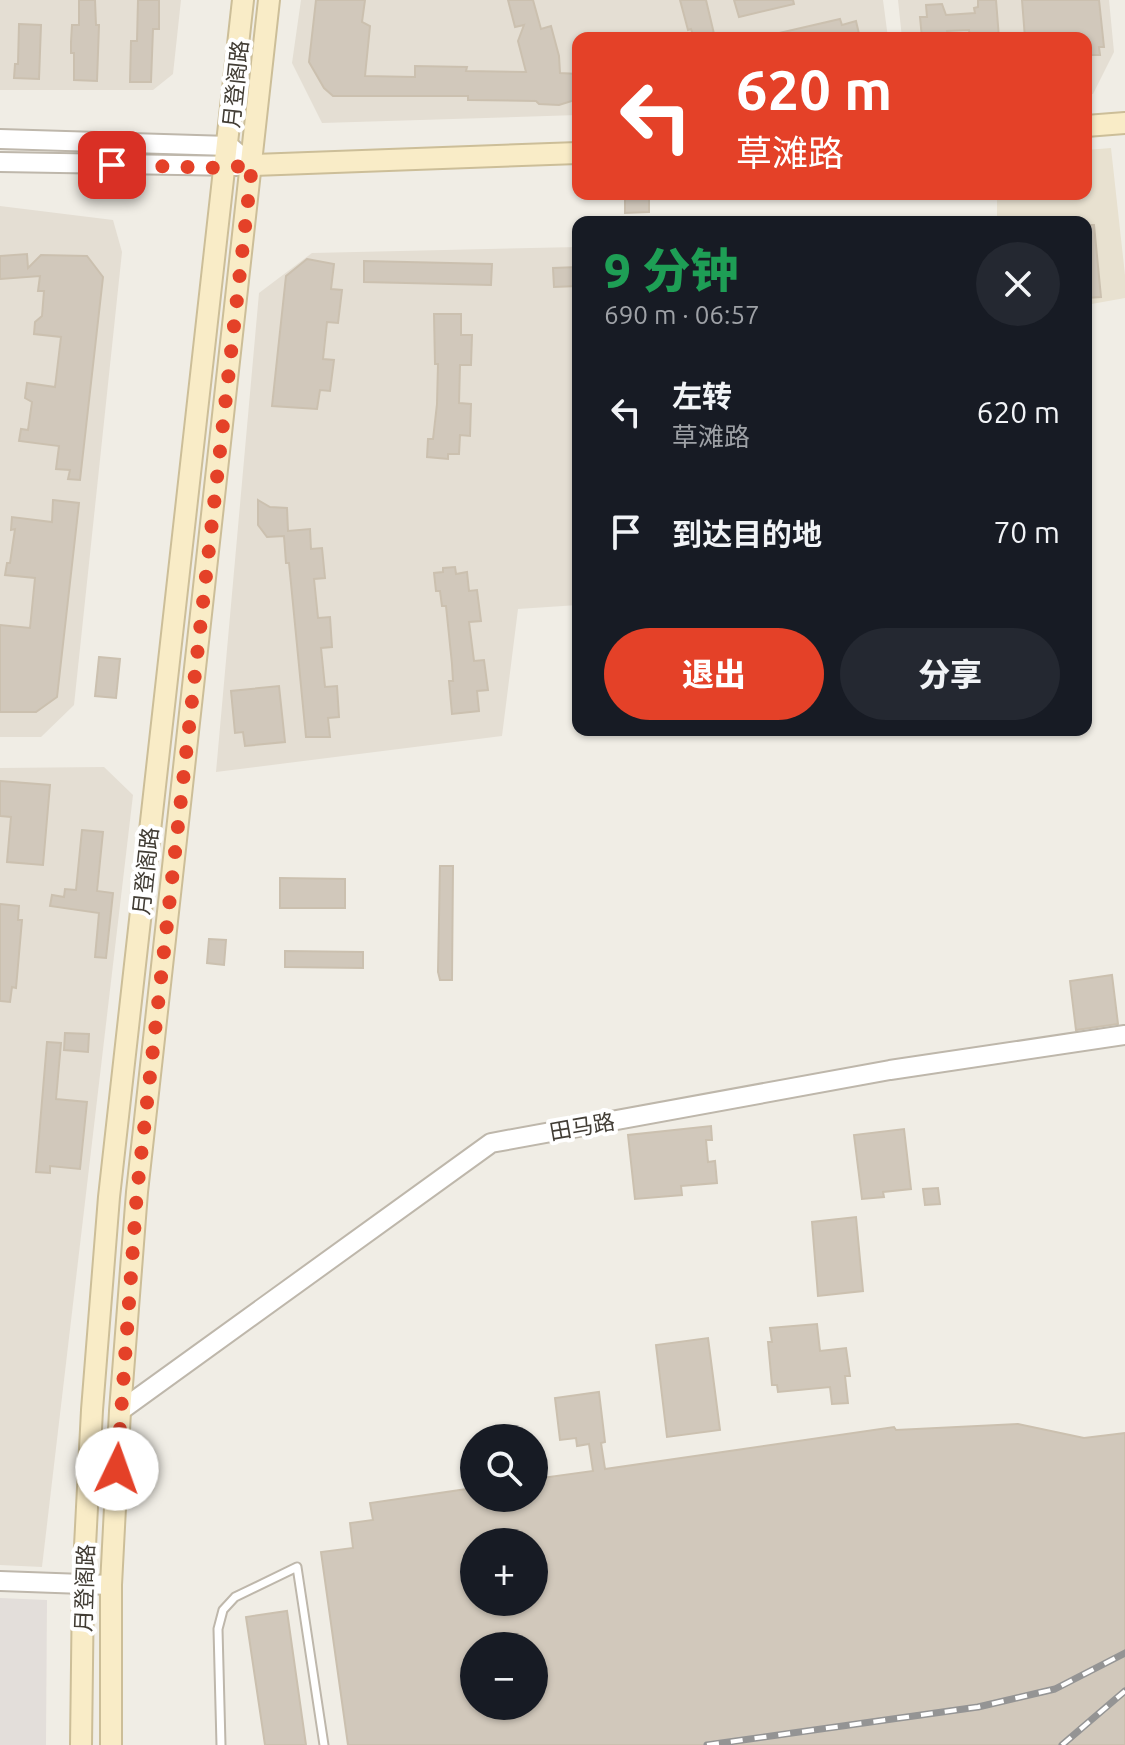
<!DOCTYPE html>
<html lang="zh">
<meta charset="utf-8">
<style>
body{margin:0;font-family:Ubuntu,"Noto Sans SC",sans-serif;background:#242831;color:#f1f3f6;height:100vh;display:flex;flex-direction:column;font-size:30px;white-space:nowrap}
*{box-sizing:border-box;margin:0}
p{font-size:26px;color:#9ea1a6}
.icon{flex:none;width:44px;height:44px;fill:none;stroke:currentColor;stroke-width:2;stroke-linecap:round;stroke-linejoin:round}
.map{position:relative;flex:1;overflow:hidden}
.sheet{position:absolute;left:572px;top:216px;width:520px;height:520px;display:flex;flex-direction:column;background:#171b24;border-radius:16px;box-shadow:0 2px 6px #0004}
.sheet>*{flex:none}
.guide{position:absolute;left:572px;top:32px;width:520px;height:168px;border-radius:16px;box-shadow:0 2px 6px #0004;background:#e44128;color:#fff;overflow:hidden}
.tools{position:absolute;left:460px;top:1424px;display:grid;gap:16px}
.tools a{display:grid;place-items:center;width:88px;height:88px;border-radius:50%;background:#171b24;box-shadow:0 2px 6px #0004;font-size:40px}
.pin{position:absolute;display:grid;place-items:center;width:68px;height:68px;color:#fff;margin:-34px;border-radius:16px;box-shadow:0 4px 12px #0006}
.me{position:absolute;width:88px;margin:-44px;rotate:3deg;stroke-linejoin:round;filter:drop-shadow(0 0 6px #0008)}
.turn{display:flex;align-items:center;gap:28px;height:168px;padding:0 32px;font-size:36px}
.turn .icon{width:104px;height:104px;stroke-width:2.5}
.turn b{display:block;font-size:56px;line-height:68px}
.round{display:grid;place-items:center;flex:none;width:84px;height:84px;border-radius:42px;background:#242831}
.head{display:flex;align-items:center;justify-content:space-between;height:136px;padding:0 32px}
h1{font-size:48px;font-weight:800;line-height:60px;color:#1e9e55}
.cta{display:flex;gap:16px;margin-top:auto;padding:16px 32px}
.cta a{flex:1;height:92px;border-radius:48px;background:#e44128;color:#fff;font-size:32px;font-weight:800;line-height:92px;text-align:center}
.cta a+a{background:#242831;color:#f1f3f6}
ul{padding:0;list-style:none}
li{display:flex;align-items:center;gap:24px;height:120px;padding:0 32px}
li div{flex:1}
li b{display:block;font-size:30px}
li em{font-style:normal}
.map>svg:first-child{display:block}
.residential{fill:#e4ded3}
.industrial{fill:#e3deda}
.education{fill:#e8e1d0}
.building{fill:#d1c8bb;stroke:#cbc0af;stroke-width:2;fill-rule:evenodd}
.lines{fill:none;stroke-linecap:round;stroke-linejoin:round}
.service-casing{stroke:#beb7ab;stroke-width:11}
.tertiary-casing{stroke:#beb7ab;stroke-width:22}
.secondary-casing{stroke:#ccbe98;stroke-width:24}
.service{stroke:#fff;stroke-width:7}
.tertiary{stroke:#fff;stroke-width:18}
.secondary{stroke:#f9ecc7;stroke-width:20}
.rail-casing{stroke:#949494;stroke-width:7}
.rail{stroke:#fff;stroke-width:4;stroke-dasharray:12;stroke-linecap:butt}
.route{stroke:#e44128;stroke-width:14;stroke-dasharray:0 25.2}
.labels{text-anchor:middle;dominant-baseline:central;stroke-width:8;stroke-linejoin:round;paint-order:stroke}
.street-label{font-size:22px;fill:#423d35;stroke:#fff}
</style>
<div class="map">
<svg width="1125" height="1745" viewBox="0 0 1125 1745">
<rect width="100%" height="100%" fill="#f0ede5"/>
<g class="residential">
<polygon points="0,0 181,0 173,74 153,90 0,90"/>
<polygon points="301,0 883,0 888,38 578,38 578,115 322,123 292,63"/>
<polygon points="898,0 1109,0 1114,52 1093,94 1086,95 1086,38 902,38"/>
<polygon points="0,206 113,220 122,252 74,705 41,737 0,737"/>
<polygon points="578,247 578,605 518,609 502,736 216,772 259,293 312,253"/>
<polygon points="104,767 133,795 42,1567 0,1565 0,768"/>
</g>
<polygon class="industrial" points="0,1598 47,1600 46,1745 0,1745"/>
<polygon class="education" points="1111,148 1125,275 1125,298 1086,305 1086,222 997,222 997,194 1086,194 1086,150"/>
<g class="building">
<polygon points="79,0 95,0 96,25 99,25 97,81 74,80 74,53 71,53 71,42 72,25 79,25"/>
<polygon points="138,0 159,0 159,29 153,29 151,82 130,82 131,41 137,41"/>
<polygon points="316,0 365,0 362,22 370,26 365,76 415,77 415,66 467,67 466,71 526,72 518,41 524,25 515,27 508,0 533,0 541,29 551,26 559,56 560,73 578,74 578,99 559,105 539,104 536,101 468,100 468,96 333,96 324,88 309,62"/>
<polygon points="680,0 706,0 715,38 694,38 691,29 688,30"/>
<polygon points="734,0 793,0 794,4 739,17"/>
<polygon points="978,0 996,0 999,38 970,38 969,30 947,31 948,38 922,38 920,17 927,17 926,5 942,4 946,15 975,13 974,8 978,7"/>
<polygon points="1022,0 1099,0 1104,47 1099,47 1100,55 1086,55 1086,38 1025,38"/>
<polygon points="840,19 842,25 856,21 860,38 779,38 779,33"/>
<polygon points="19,24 41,25 39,79 14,78 15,64 18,64"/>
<polygon points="625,194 649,194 649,212 625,213"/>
<polygon points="1086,225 1094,225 1101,297 1086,298"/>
<polygon points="27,254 28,268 41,255 87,256 103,277 80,480 68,479 70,470 56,469 59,446 19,441 21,429 28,430 32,402 25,398 27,383 55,387 61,337 34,334 35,322 42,316 44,291 38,291 40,276 0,279 0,256"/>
<polygon points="307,259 334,264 331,289 342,290 338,323 327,322 323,359 334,360 330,391 320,390 317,409 272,406 286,276"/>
<polygon points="364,261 492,264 491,285 364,282"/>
<polygon points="578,267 578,286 554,287 553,268"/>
<polygon points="434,314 461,314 461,335 472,335 471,365 460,365 459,403 471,404 470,436 460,435 459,454 448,454 448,459 427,457 428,439 433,439 437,404 438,364 435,364"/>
<polygon points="53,500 79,503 57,697 36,712 0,712 0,625 30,628 35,578 5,575 7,563 10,563 15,529 11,530 12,517 52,522"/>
<polygon points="258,500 270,507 287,508 288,531 310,529 311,549 322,548 325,578 314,579 318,618 330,617 332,647 321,648 325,687 337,686 339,717 328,718 330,737 306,737 289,563 286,563 284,536 267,537 258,525"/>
<polygon points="455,567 456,574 467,572 469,591 477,590 481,621 469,622 474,661 484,660 488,690 477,691 479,711 452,714 449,681 453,681 452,664 446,606 442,606 440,591 436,591 434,573 443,572 443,568"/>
<polygon points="99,657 120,659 116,698 95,696"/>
<polygon points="279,686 285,742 245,746 243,732 235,733 231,691"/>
<polygon points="0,781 50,785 43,865 7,862 11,817 0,816"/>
<polygon points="82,830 103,832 97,891 113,893 106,958 95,957 99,913 50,906 52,895 64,897 65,889 76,890"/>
<polygon points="440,866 453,866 452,980 440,980 438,972"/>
<polygon points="280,878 345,879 345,908 280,908"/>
<polygon points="0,904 19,906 18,920 22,920 16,988 12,987 10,1002 0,1001"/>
<polygon points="209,939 226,940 224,965 207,963"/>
<polygon points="285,951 363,952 363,968 285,967"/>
<polygon points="1112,975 1118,1024 1076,1030 1070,981"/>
<polygon points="65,1033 89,1034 88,1052 64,1050"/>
<polygon points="47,1042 61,1043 56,1099 87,1102 80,1169 50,1166 50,1173 36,1172"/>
<polygon points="711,1126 712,1140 706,1140 708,1162 715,1161 717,1183 681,1186 682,1195 635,1199 628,1135"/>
<polygon points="904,1129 911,1189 883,1192 884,1197 862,1199 854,1135"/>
<polygon points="938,1188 940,1204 925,1205 923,1189"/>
<polygon points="856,1217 863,1291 818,1296 812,1222"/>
<polygon points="817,1324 820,1351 846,1348 850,1376 845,1376 848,1403 832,1404 830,1387 778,1392 777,1385 772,1385 768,1342 772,1342 770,1328"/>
<polygon points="708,1338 720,1430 667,1437 656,1345"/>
<path d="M599,1392L605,1442L601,1443L605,1469L894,1427L896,1430L1018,1424L1084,1438L1125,1433V1745H348L321,1552L353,1548L350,1523L373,1520L370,1503L474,1488V1498H534V1479L593,1471L589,1444L577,1446L576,1438L560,1440L555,1398ZM474,1542H534V1602H474ZM474,1646H534V1706H474Z"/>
<polygon points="287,1611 306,1745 265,1745 246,1617"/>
</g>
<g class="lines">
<defs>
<polyline id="service" points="221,1745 218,1629 223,1610 235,1597 297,1567 324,1745"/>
<g id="tertiary">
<polyline points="0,139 229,146 252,165"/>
<polyline points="0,162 237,166"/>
<polyline points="120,1411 491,1143 890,1070 1125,1035"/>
<polyline points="0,1581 111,1585"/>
</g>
<g id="secondary">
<polyline points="1086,126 1125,123"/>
<polyline points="252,165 578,153"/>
<polyline points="81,1745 83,1585 92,1410 109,1197 243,0"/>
<polyline points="111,1745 111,1585 120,1411 137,1192 269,0"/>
</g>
</defs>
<use href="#service" class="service-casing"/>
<use href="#tertiary" class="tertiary-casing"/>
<use href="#secondary" class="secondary-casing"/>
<use href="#service" class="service"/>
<use href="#tertiary" class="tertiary"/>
<use href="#secondary" class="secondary"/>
<defs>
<g id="rail">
<polyline points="707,1745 978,1707 1055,1689 1125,1653"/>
<polyline points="1062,1745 1125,1691"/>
</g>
</defs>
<use href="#rail" class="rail-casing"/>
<use href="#rail" class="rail"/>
</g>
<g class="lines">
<polyline class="route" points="112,165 224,168 252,165 137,1192 117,1469"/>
</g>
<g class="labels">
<g class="street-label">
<text transform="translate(235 84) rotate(-84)">月登阁路</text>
<text transform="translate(145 871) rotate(-84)">月登阁路</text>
<text transform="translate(582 1126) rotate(-10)">田马路</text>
<text transform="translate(84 1588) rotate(-88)">月登阁路</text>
</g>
</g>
</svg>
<div class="tools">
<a><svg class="icon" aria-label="search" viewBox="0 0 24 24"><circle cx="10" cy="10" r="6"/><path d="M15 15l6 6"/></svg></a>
<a>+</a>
<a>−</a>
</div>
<div class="pin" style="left:112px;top:165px;background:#d93025"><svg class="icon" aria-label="arrive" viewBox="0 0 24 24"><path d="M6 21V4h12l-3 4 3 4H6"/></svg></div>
<svg class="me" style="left:117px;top:1469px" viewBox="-20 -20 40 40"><circle r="19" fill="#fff"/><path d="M0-13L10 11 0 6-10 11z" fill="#e44128"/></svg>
<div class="guide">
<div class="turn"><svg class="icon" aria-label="left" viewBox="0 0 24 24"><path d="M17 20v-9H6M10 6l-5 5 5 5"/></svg><div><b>620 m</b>草滩路</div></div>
</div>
<section class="sheet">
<div class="head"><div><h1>9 分钟</h1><p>690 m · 06:57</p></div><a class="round"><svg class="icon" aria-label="close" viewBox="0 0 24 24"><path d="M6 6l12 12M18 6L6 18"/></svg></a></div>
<ul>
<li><svg class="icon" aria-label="left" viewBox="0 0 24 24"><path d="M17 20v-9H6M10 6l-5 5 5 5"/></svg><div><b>左转</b><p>草滩路</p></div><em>620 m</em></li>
<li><svg class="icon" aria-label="arrive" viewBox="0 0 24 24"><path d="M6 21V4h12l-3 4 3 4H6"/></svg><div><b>到达目的地</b></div><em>70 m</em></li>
</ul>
<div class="cta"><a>退出</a><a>分享</a></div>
</section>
</div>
